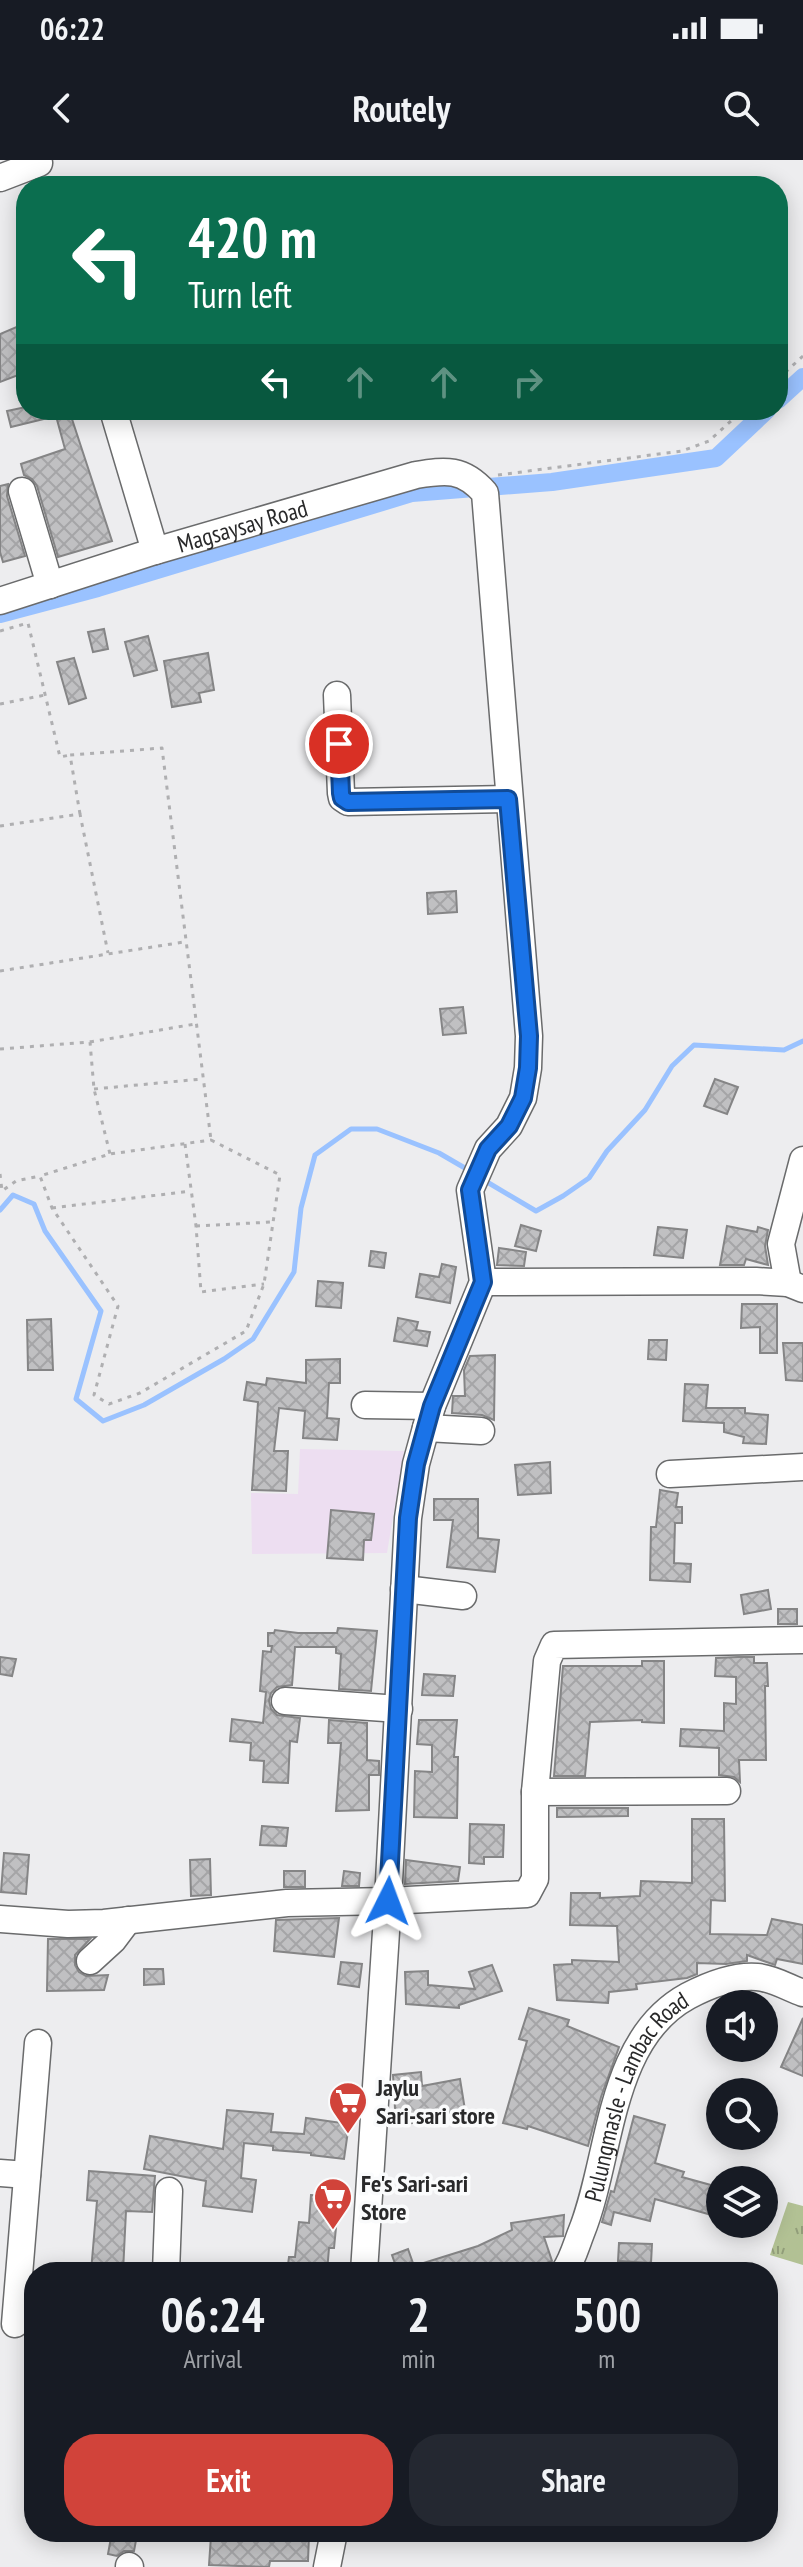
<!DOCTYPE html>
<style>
body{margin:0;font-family:"PT Sans Narrow",sans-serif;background:#242831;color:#f1f3f6;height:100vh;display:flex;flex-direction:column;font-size:30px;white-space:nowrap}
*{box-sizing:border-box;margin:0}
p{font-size:26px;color:#9ea1a6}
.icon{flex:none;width:44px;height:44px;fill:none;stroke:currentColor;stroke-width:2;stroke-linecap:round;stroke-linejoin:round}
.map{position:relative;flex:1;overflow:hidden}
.drawer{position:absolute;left:24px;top:2102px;width:754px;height:280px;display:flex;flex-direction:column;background:#171b24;border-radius:32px;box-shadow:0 4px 20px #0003}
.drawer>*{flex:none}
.hud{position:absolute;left:16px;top:16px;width:772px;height:244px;border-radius:32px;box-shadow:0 4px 20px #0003;background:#0b6e4f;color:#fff;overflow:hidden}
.fabs{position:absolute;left:706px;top:1830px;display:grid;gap:16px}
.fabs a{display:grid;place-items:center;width:72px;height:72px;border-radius:50%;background:#171b24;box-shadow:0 4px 20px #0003;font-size:40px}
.pin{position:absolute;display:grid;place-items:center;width:68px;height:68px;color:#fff;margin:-34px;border:4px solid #fff;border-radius:50%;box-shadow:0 2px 8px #0007}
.me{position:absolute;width:88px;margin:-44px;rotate:3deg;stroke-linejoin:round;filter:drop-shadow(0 0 6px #0008)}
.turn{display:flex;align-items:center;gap:28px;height:168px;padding:0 40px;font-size:36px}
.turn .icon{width:104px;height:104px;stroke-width:2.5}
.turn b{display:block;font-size:56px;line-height:68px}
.lanes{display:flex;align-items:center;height:76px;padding:0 40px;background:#0003;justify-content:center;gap:40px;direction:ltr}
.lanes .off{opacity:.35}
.eta{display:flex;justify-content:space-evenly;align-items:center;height:136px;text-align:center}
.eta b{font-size:48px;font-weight:600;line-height:56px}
.cta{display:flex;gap:16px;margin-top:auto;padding:16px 40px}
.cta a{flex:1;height:92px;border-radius:32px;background:#d1433a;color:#fff;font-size:32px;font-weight:600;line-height:92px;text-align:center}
.cta a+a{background:#242831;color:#f1f3f6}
.status{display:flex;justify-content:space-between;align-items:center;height:56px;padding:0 40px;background:#171b24;direction:ltr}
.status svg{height:22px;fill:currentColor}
header{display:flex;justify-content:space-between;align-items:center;height:104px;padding:0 40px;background:#171b24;font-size:36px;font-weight:600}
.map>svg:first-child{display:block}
.industrial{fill:#eddef1}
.park{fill:url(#park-tufts)}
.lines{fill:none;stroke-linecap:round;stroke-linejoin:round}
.stream{stroke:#9ac2ff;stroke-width:5}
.canal{stroke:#9ac2ff;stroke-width:18}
.building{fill:url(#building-cross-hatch);stroke:#858586;stroke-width:2}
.minor-casing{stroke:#6a6b6c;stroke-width:29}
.path{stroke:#afafb1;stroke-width:3;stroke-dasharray:4 6;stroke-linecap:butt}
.minor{stroke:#fff;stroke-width:26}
.route-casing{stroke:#114b97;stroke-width:20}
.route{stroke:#1a73e8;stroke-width:14}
.labels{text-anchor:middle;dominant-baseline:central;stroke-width:7;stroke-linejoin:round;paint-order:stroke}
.street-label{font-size:24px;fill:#29292a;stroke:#fafbfc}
.poi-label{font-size:24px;font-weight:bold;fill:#29292a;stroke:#fafbfc;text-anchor:start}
</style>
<div class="status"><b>06:22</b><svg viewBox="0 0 49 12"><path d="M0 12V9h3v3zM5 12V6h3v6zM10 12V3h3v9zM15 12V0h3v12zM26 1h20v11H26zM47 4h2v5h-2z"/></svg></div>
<header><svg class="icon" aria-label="back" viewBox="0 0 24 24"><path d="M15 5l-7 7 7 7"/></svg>Routely<svg class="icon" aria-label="search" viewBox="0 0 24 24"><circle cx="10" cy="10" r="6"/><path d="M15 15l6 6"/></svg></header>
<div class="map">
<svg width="803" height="2407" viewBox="0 0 803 2407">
<defs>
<pattern id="park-tufts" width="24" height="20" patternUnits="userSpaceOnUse" patternTransform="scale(2)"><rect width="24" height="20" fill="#b2c194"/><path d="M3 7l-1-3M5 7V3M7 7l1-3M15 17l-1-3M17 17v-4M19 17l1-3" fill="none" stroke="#919d79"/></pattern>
<pattern id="building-cross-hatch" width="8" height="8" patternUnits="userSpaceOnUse" patternTransform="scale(2)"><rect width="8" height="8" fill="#c0c0c2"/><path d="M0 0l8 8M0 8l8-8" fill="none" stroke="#a5a5a7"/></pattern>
</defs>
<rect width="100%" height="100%" fill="#ededef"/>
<polygon class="industrial" points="300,1289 404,1291 387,1393 252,1394 251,1333 298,1334"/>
<polygon class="park" points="788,2042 803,2046 803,2105 770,2095"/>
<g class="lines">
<g class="stream">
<polyline points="482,1019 536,1051 563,1036 589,1018 607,991 645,950 672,906 694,885 784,890 803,881"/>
<polyline points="0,1050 13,1035 34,1044 45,1071 101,1151 76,1239 103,1261 144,1245 224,1199 253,1179 294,1112 301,1048 315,995 351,969 377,969 439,993 470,1011"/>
</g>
<g class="canal">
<polyline points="778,240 803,217"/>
<polyline points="0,454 98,428 412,333 552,322 716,298 767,250"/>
</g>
</g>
<g class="building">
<polygon points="26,163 26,212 0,222 0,174"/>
<polygon points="26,247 26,250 69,250 112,381 58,397 37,326 32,319 24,315 21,304 65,289 56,256 11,267 7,251"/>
<polygon points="8,324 7,336 25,396 3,402 0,392 0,326"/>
<polygon points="104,469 108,489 93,492 88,472"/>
<polygon points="148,476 157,510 134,516 125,482"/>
<polygon points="208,493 214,530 199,533 201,542 172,547 164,501"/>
<polygon points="74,498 86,538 69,544 57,502"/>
<polygon points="456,731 457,752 428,754 427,733"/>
<polygon points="463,847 466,873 443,875 440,849"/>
<polygon points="715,919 738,927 727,954 704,946"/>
<polygon points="521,1065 541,1071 536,1091 515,1086"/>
<polygon points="727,1066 757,1072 758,1067 768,1070 765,1086 768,1105 746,1099 744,1105 720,1105"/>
<polygon points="658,1067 687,1070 683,1098 654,1095"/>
<polygon points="499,1088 526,1092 524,1106 497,1105"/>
<polygon points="371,1091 386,1093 384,1108 369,1106"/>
<polygon points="442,1104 456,1107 450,1143 416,1137 420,1114 439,1117"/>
<polygon points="318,1121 343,1123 341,1148 316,1146"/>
<polygon points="742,1144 777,1144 777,1193 760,1193 760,1167 741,1168"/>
<polygon points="398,1158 418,1162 416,1170 430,1172 427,1186 394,1181"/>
<polygon points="51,1159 53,1210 28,1210 27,1160"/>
<polygon points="649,1180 667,1180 666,1200 648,1199"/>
<polygon points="783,1183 803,1183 803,1221 786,1220"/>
<polygon points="495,1195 494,1260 482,1255 452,1253 453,1236 465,1236 464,1210 470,1196"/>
<polygon points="340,1199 340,1223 329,1223 327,1258 339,1259 337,1280 303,1278 305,1251 279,1248 274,1291 288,1291 286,1331 252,1330 258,1242 244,1240 247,1222 266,1225 267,1218 306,1223 306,1200"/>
<polygon points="685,1224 708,1225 706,1248 745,1248 745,1253 768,1255 766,1284 743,1283 744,1277 724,1272 724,1263 683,1261"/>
<polygon points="550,1302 551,1333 518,1335 515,1305"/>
<polygon points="660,1330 678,1333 676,1347 682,1347 682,1363 675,1363 674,1403 691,1404 690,1422 650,1420 651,1367 656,1367"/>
<polygon points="434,1339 478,1339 478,1378 499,1380 495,1412 447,1407 453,1360 434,1360"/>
<polygon points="331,1350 374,1354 371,1380 364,1380 363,1400 327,1398"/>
<polygon points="768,1430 771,1449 744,1454 741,1435"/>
<rect x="778" y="1449" width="19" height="15"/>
<polygon points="338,1468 377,1471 371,1531 339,1529 341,1494 336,1493 336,1487 295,1487 292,1525 277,1527 271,1533 269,1541 271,1549 277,1555 300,1558 297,1582 290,1581 288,1623 263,1622 264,1601 250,1600 251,1583 230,1581 232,1559 263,1563 266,1532 260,1531 263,1491 271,1492 272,1486 268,1486 268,1473 274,1473 275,1470 298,1473 337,1473"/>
<polygon points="0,1497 16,1499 12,1516 0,1514"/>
<polygon points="738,1497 754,1497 754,1503 767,1503 768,1526 765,1526 766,1600 739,1600 740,1622 734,1617 719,1615 719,1588 680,1586 681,1569 724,1571 724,1543 736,1544 736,1517 715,1516 716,1498"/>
<polygon points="642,1501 664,1501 664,1563 642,1562 642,1560 590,1562 585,1616 554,1616 563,1506 642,1506"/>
<polygon points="424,1514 455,1516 453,1536 422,1535"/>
<polygon points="329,1560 367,1563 367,1600 379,1601 379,1615 369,1615 369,1650 336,1651 341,1583 328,1583"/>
<polygon points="419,1560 457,1560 454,1597 458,1597 457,1658 414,1657 415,1611 432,1612 432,1585 417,1584"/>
<polygon points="557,1648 628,1648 628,1656 557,1657"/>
<polygon points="692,1659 724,1659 725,1741 711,1740 710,1774 767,1775 772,1759 803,1765 803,1804 777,1799 775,1805 747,1795 747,1801 726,1804 697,1803 697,1814 687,1818 636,1824 637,1829 609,1832 608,1843 557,1840 554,1805 572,1804 572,1800 619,1802 617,1766 570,1765 571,1733 600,1733 600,1738 640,1736 641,1721 692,1723"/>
<polygon points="470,1664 504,1665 503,1697 484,1697 484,1704 469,1703"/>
<polygon points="262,1666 288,1668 286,1686 260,1685"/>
<polygon points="4,1693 29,1695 26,1734 1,1732"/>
<polygon points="210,1699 211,1735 191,1736 190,1700"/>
<polygon points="406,1700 460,1707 458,1721 405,1724"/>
<rect x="284" y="1711" width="21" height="16"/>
<polygon points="344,1711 360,1713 359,1726 342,1726"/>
<polygon points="339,1758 334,1797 274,1791 276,1760"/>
<polygon points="48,1779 90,1779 75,1795 75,1805 79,1812 86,1816 108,1815 104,1830 47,1831"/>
<polygon points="341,1802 362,1804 359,1827 338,1824"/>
<polygon points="492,1805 502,1831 459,1845 459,1848 406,1844 405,1812 428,1811 428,1825 475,1829 469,1812"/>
<polygon points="144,1809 163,1809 164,1824 144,1825"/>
<polygon points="529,1848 569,1860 567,1866 619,1887 601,1937 588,1986 528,1966 527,1969 503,1963 527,1881 519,1879"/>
<polygon points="803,1858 803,1916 781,1907"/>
<polygon points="421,1912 422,1926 460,1919 465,1950 427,1957 427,1961 396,1965 393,1915"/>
<polygon points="227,1950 273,1954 271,1972 304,1974 306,1958 349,1964 344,1999 311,1995 311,1993 273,1990 273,1986 244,1983 241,2018 256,2020 252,2052 203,2046 206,2021 144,2009 150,1976 223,1989"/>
<polygon points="634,1956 665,1965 655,2003 684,2012 682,2017 718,2027 708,2054 655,2039 650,2061 614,2052 611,2065 602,2062 611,2031 614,2032"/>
<polygon points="89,2011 155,2016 152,2052 126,2051 123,2112 91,2112 97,2041 87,2040"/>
<polygon points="311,2035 339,2037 334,2088 329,2088 327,2112 287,2112 289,2097 295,2097 299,2062 309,2063"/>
<polygon points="564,2055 563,2076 544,2077 552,2101 522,2112 398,2112 392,2095 408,2089 414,2106 478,2086 512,2070 511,2063"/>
<polygon points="619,2083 652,2084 651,2103 618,2101"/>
<polygon points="112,2372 137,2375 134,2391 124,2391 117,2396 108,2394"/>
<polygon points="268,2375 309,2375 308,2401 270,2401 269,2407 209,2405 211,2376 268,2378"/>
</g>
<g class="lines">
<defs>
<g id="minor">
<polyline points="0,18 39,3"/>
<path id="s1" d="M113,250L155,391L416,315C446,310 463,308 485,333L529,876L528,908L523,938L509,966L488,989L470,1030L483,1122L432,1246L416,1304L408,1358L388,1741L364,2112"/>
<polyline points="22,331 50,425"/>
<polyline points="0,441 155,391"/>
<polyline points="337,535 341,633 342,638 348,642 508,639"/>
<polyline points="483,1122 756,1121 788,1123 803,1129"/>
<polyline points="788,1123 781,1084 803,1000"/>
<polyline points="365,1245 432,1246"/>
<polyline points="426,1268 481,1271"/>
<polyline points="670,1314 803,1307"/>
<polyline points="404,1429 463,1436"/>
<polyline points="285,1541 399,1549"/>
<polyline points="535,1632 727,1631"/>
<polyline points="0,1759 68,1764 104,1763 287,1743 388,1741 527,1734 535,1719 535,1632 547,1501 554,1485 803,1480"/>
<polyline points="90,1801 113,1780 128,1760"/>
<polyline points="0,2013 27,2015"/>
<polyline points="166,2112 169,2031"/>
<path id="s2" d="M564,2112C572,2101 576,2086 581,2073C612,1997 607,1880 688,1836C709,1825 733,1815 757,1817C772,1818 789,1828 803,1833"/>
<polyline points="15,2164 38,1883"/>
<polyline points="129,2406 130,2407"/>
<polyline points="327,2407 334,2372"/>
</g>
</defs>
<use href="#minor" class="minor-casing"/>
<g class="path">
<polyline points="778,219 803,196"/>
<polyline points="498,315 682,291 709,281 743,250"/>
<polyline points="0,471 28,463 60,597 70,595"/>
<polyline points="0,544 45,535"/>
<polyline points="80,654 70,595 162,588 211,980"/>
<polyline points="0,666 80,654 108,793"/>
<polyline points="0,811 184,782"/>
<polyline points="90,882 195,864"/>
<polyline points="0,889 90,882 94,929 110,994"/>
<polyline points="94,929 202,919"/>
<polygon points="211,980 280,1015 264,1124 246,1171 140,1233 109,1244 94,1235 118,1146 52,1048 40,1016 110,994"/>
<polyline points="185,984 196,1066 201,1132 264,1124"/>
<polyline points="0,1014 2,1031 16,1021 40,1016"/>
<polyline points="52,1048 191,1031"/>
<polyline points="196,1066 272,1062"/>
</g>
<use href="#minor" class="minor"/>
</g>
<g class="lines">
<defs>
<polyline id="route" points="339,584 341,633 342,638 348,642 508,639 529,876 528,908 523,938 509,966 488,989 470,1030 483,1122 432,1246 416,1304 408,1358 388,1741"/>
</defs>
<use href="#route" class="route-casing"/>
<use href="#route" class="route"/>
</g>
<defs>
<symbol id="supermarket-pin" viewBox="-11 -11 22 30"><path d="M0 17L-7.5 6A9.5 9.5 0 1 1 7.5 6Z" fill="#d1433a" stroke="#fafbfc"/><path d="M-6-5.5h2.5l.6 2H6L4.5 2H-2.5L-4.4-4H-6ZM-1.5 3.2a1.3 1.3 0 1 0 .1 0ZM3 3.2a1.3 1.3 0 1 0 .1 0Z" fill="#fff"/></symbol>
</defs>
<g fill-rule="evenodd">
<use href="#supermarket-pin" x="326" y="1919" width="44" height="60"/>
<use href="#supermarket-pin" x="311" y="2015" width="44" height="60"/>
</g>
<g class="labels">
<g class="street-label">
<text stroke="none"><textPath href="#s1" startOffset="238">Magsaysay Road</textPath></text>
<text stroke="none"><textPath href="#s2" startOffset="192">Pulungmasle - Lambac Road</textPath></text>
</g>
<g class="poi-label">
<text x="376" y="1927">Jaylu<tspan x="376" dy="28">Sari-sari store</tspan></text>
<text x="361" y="2023">Fe's Sari-sari<tspan x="361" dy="28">Store</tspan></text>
</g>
</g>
</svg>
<div class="fabs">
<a><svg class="icon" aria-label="sound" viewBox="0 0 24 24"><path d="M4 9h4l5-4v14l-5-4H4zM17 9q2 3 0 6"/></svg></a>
<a><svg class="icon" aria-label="search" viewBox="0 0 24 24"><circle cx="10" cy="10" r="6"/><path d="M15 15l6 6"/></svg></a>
<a><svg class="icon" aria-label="layers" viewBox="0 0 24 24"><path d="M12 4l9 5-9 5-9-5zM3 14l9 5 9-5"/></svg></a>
</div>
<div class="pin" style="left:339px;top:584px;background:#d93025"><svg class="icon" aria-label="arrive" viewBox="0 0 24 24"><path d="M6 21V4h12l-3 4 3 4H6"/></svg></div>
<svg class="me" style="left:388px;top:1741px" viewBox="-20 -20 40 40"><path d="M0-17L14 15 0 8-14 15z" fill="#1a73e8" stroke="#fff" stroke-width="4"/></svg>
<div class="hud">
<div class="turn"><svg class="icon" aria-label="left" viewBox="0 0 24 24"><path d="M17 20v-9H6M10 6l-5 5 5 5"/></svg><div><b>420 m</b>Turn left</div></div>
<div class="lanes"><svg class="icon" aria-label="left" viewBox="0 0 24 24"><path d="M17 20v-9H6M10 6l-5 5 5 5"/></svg><svg class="icon off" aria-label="ahead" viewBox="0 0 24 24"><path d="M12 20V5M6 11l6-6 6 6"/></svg><svg class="icon off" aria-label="ahead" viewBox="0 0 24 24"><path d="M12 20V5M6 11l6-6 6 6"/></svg><svg class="icon off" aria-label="right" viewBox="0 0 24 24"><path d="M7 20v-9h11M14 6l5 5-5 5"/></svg></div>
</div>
<section class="drawer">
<div class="eta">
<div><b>06:24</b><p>Arrival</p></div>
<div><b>2</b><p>min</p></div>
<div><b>500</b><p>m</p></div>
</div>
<div class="cta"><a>Exit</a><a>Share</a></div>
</section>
</div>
